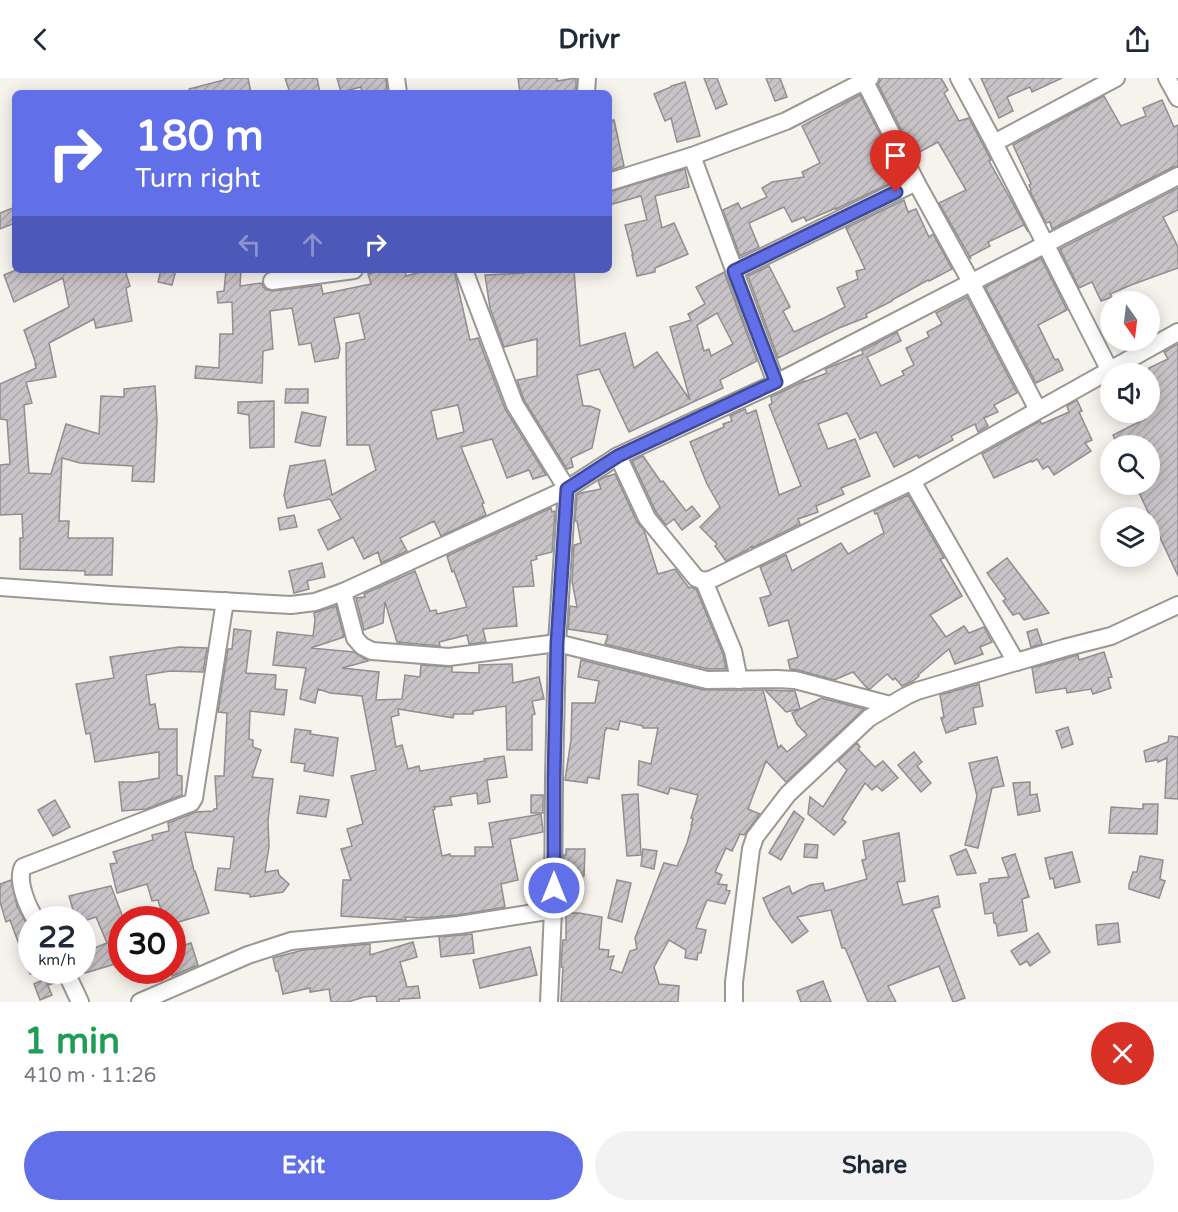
<!DOCTYPE html>
<meta charset="utf-8">
<style>
body{margin:0;font-family:"Varela Round",sans-serif;background:#f2f2f3;color:#1f2937;height:100vh;display:flex;flex-direction:column;font-size:22px;white-space:nowrap}
*{box-sizing:border-box;margin:0}
p{font-size:20px;color:#747a83}
.icon{flex:none;width:33px;height:33px;fill:none;stroke:currentColor;stroke-width:2;stroke-linecap:round;stroke-linejoin:round}
.map{position:relative;height:924px;overflow:hidden}
.details{display:flex;flex-direction:column;background:#fff;flex:1}
.details>*{flex:none}
.top-card{position:absolute;left:12px;top:12px;width:600px;height:183px;border-radius:9px;box-shadow:0 3px 15px #0003;background:#6170e8;color:#fff;overflow:hidden}
.needle{width:39px;rotate:166deg}
.buttons{position:absolute;left:1100px;top:213px;display:grid;gap:12px}
.buttons a{display:grid;place-items:center;width:60px;height:60px;border-radius:50%;background:#fff;box-shadow:0 3px 15px #0003;font-size:30px}
.speed{position:absolute;left:18px;top:828px;display:flex;gap:12px;font-size:30px;font-weight:700;text-align:center}
.speed>*{display:grid;place-content:center;width:78px;height:78px;border-radius:50%;background:#fff;box-shadow:0 3px 15px #0003;line-height:1}
.speed small{font-size:15px;font-weight:400}
.speed .limit{border:9px solid #d22;background:#fff;color:#111}
.pin{position:absolute;display:grid;place-items:center;width:51px;height:51px;color:#fff;margin:-62px -26px;border-radius:50% 50% 50% 0;rotate:-45deg;box-shadow:0 0 6px #0007}
.pin .icon{rotate:45deg}
.me{position:absolute;width:66px;margin:-33px;rotate:0deg;stroke-linejoin:round;filter:drop-shadow(0 0 4px #0008)}
.turn{display:flex;align-items:center;gap:21px;height:126px;padding:0 24px;font-size:27px}
.turn .icon{width:78px;height:78px;stroke-width:2.5}
.turn b{display:block;font-size:42px;line-height:51px}
.lanes{display:flex;align-items:center;height:57px;padding:0 24px;background:#0003;justify-content:center;gap:30px;direction:ltr}
.lanes .off{opacity:.35}
.round{display:grid;place-items:center;flex:none;width:63px;height:63px;border-radius:32px;background:#f2f2f3}
.overview{display:flex;align-items:center;justify-content:space-between;height:102px;padding:0 24px}
h1{font-size:36px;font-weight:700;line-height:45px;color:#1e9e55}
.cta{display:flex;gap:12px;margin-top:auto;padding:12px 24px}
.cta a{flex:1;height:69px;border-radius:36px;background:#6170e8;color:#fff;font-size:24px;font-weight:700;line-height:69px;text-align:center}
.cta a+a{background:#f2f2f3;color:#1f2937}
header{display:flex;justify-content:space-between;align-items:center;height:78px;padding:0 24px;background:#fff;font-size:27px;font-weight:700}
.map>svg:first-child{display:block}
.building{fill:url(#building-hatch);stroke:#928d91;stroke-width:1.5;fill-rule:evenodd}
.lines{fill:none;stroke-linecap:round;stroke-linejoin:round}
.minor-casing{stroke:#9a9892;stroke-width:20}
.minor{stroke:#fff;stroke-width:16}
.route-casing{stroke:#3f4997;stroke-width:15}
.route{stroke:#6170e8;stroke-width:10}
</style>
<header><svg class="icon" aria-label="back" viewBox="0 0 24 24"><path d="M15 5l-7 7 7 7"/></svg>Drivr<svg class="icon" aria-label="share" viewBox="0 0 24 24"><path d="M12 15V3M7 8l5-5 5 5M5 13v7h14v-7"/></svg></header>
<div class="map">
<svg width="1178" height="924" viewBox="0 0 1178 924">
<defs>
<pattern id="building-hatch" width="6" height="6" patternUnits="userSpaceOnUse" patternTransform="scale(1.5)"><rect width="6" height="6" fill="#c8c3c7"/><path d="M-1 1l2-2M0 6l6-6M5 7l2-2" fill="none" stroke="#aca8ab"/></pattern>
</defs>
<rect width="100%" height="100%" fill="#f6f2ec"/>
<g class="building">
<polygon points="224,0 248,0 251,15 189,15 189,11 224,2"/>
<polygon points="285,0 317,0 320,15 290,15"/>
<polygon points="337,0 386,0 387,15 362,15 361,9 341,14"/>
<polygon points="518,0 557,0 557,3 576,0 576,13 564,15 520,15"/>
<polygon points="704,0 717,0 727,26 716,31"/>
<polygon points="766,0 780,0 787,19 775,23"/>
<polygon points="882,0 941,0 948,12 944,15 959,43 969,40 991,82 989,83 1011,122 1028,154 1024,147 988,164 990,168 969,179 971,181 939,125 966,112 938,64 914,77 878,6"/>
<polygon points="981,0 1062,0 1032,14 1030,9 1007,19 1013,33 999,40"/>
<polygon points="685,4 700,58 677,64 671,40 665,43 654,16 671,9 671,8"/>
<polygon points="860,17 883,62 897,102 836,131 836,130 806,143 804,139 792,144 784,129 749,145 759,169 740,178 723,132 738,125 741,131 767,119 762,110 772,104 804,99 802,94 820,85 802,48"/>
<polygon points="1104,18 1121,48 1146,38 1143,30 1162,22 1174,49 1178,47 1178,88 1173,89 1052,151 1050,144 1046,145 1030,113 1031,112 1029,107 1031,106 1013,67"/>
<polygon points="614,42 624,88 609,93 609,43"/>
<polygon points="685,91 689,109 655,118 662,150 674,145 688,176 655,190 655,194 637,198 632,177 633,177 625,147 647,142 641,118 609,127 609,114"/>
<polygon points="1178,110 1178,132 1163,139 1178,169 1178,190 1131,207 1110,216 1112,219 1101,223 1092,204 1079,210 1060,171"/>
<polygon points="904,122 908,134 916,131 929,159 933,156 952,191 929,203 928,202 892,222 892,223 866,236 867,239 839,250 778,280 748,198 769,188 790,229 783,233 794,254 824,240 845,229 837,210 858,201 856,193 865,191 846,150"/>
<polygon points="15,129 15,145 0,151 0,135"/>
<polygon points="1041,180 1067,232 1038,247 1055,282 1058,281 1063,292 1036,305 985,209"/>
<polygon points="16,192 125,192 130,208 126,210 132,243 96,250 94,241 49,265 56,299 26,304 32,325 24,327 29,395 51,396 66,346 99,356 101,318 124,319 124,311 155,308 157,342 154,404 132,403 133,388 80,385 62,380 59,443 69,443 68,460 113,460 112,497 85,497 85,493 20,491 20,460 23,460 22,436 0,437 0,387 10,386 7,342 0,341 0,306 36,290 35,286 36,286 24,252 69,229 63,200 14,224 4,197"/>
<polygon points="161,192 176,192 172,207 158,204"/>
<path d="M226,192H241L240,208L262,205L263,209L267,212L273,213L321,207L323,216L371,206L368,196L383,192H405L406,198L428,192H454L470,262L478,260L505,331L546,397L533,401L529,392L507,400L492,361L461,369L484,425L482,426L486,437L441,458L434,443L400,460L407,473L381,485L378,474L364,481L353,459L328,472L318,452L341,441L330,421L287,430L284,417L290,388L325,382L332,417L376,392L369,367H347L346,265L365,261L359,235L334,240L340,271L338,280L315,284L311,265L299,267L292,230L270,233L273,271L263,273L262,305L195,300L196,288L219,290L220,256H233L232,224L218,225L217,214L224,213ZM458,327L464,354L437,361L431,333Z"/>
<path d="M524,192H574L580,268L625,255L634,290L657,274L690,322L670,249L691,242L688,236L705,226L696,209L724,194L757,283L720,302L723,310L629,354L599,291L577,297L583,328H590L600,332L592,370L571,380L573,389L567,391L524,322L517,302L537,298V261L504,269L490,230L485,197L524,195ZM717,235L733,266L711,278L709,271L704,273L697,247Z"/>
<polygon points="967,219 1017,315 994,327 998,334 984,340 988,348 978,354 975,346 951,358 953,362 919,380 917,377 894,389 876,354 860,361 847,335 818,346 828,371 855,361 870,398 841,410 844,416 816,428 818,434 798,441 800,446 752,470 752,468 747,472 726,483 715,468 717,466 700,449 720,429 707,406 690,364 724,349 723,346 732,343 730,338 745,331 747,336 756,332 779,417 801,408 769,327 772,325 771,319 804,303 804,304 827,295 825,291 863,276 862,273 897,254 901,263 867,279 881,308 904,297 902,293 914,287 906,270 929,259 927,254 942,246 936,235"/>
<polygon points="1178,266 1178,498 1135,406 1149,406 1149,368 1118,368 1113,357 1145,341 1142,334 1149,334 1149,290 1168,281 1164,274"/>
<polygon points="286,311 308,311 308,325 285,325"/>
<polygon points="1077,322 1082,333 1079,334 1092,362 1085,365 1091,373 1054,397 1048,388 1043,391 1037,381 1032,384 1031,383 994,400 982,376 1040,343 1042,346 1069,334 1067,328"/>
<polygon points="274,323 274,369 250,370 249,337 238,335 238,324"/>
<polygon points="302,334 326,339 320,368 312,368 295,364"/>
<polygon points="643,378 661,404 663,403 686,433 692,428 700,438 682,452 674,441 666,447 656,434 632,383"/>
<polygon points="615,396 637,444 644,452 658,496 675,491 689,510 691,509 696,511 723,576 726,591 708,591 605,566 608,557 568,551 570,528 577,529 572,503 574,467 581,465 577,443 575,443 577,417 581,415 601,411 598,403 605,399"/>
<polygon points="908,417 944,480 940,481 962,518 930,537 946,559 964,548 969,555 984,549 992,564 980,569 983,576 955,586 949,571 918,597 919,598 913,603 902,608 895,600 893,602 887,596 870,611 867,610 853,594 834,602 798,592 790,591 788,582 798,579 788,542 769,548 760,520 771,517 760,489 786,477 792,493 841,465 848,476 884,455 877,435 875,436 874,433"/>
<polygon points="551,430 552,434 555,433 552,474 536,478 537,481 531,483 534,508 513,509 517,548 483,551 486,564 469,566 467,557 439,564 440,568 397,564 385,524 383,545 364,552 356,520 365,519 364,516 415,493 430,533 436,532 437,536 467,529 454,493 452,494 447,478"/>
<polygon points="294,437 297,449 280,452 278,440"/>
<polygon points="1007,480 1027,506 1049,535 1024,542 1019,535 1013,537 1003,523 1006,521 987,495"/>
<polygon points="322,485 325,499 307,503 309,511 294,515 289,493"/>
<polygon points="336,528 344,559 311,570 354,574 368,583 342,590 379,594 376,622 402,621 405,597 420,599 421,587 452,589 452,594 479,595 479,587 512,586 513,605 539,599 544,621 532,623 535,636 532,637 532,672 507,672 506,628 473,633 473,636 454,636 453,640 398,631 399,637 391,639 396,669 402,667 408,691 419,688 420,693 485,683 484,681 504,678 507,699 487,702 490,724 478,726 477,715 450,719 452,727 434,729 435,731 433,732 442,778 450,776 450,778 475,778 475,769 493,769 489,745 541,736 543,754 510,761 518,802 501,806 505,829 458,837 420,840 405,839 406,842 404,842 341,838 343,802 351,802 341,771 352,768 347,751 363,746 351,698 376,692 362,618 330,615 318,611 315,625 300,621 306,590 273,587 277,554 313,558 315,542 314,535"/>
<polygon points="234,551 251,553 246,595 276,597 275,611 287,612 284,637 250,633 249,661 253,662 253,669 261,672 252,699 273,701 268,743 269,769 265,794 278,792 279,797 289,806 283,814 250,819 250,816 215,812 218,790 230,791 234,759 185,754 194,793 195,793 209,835 172,846 172,842 164,842 158,822 152,823 147,806 117,815 110,786 117,785 113,774 153,762 152,757 169,753 168,745 196,734 213,733 214,731 217,731 215,698 224,698 227,635 218,634 228,571 232,571"/>
<polygon points="1037,551 1042,566 1031,569 1027,554"/>
<polygon points="179,569 207,570 203,594 170,593 146,597 150,627 155,626 159,651 177,651 177,697 182,698 182,717 146,731 122,733 119,704 136,704 159,700 159,674 95,684 90,655 86,656 76,606 114,600 110,579"/>
<polygon points="1104,574 1112,599 1108,600 1111,610 1093,616 1091,611 1067,615 1066,610 1036,615 1032,590 1078,577 1079,582"/>
<polygon points="581,582 704,612 763,612 778,670 781,667 787,674 807,657 797,646 792,635 820,621 821,620 864,631 786,704 766,683 748,731 760,736 744,757 740,756 732,773 726,770 715,794 722,797 718,806 727,807 726,812 730,813 725,826 707,822 696,850 706,852 701,875 698,875 697,882 685,880 686,872 669,862 654,889 659,906 679,908 678,924 561,924 563,889 561,889 562,872 563,862 566,862 566,835 579,835 602,839 599,871 609,872 608,879 614,878 610,891 622,895 630,873 637,871 635,860 664,785 677,788 687,765 692,747 691,747 693,741 691,740 698,717 670,710 668,716 638,707 639,683 651,686 658,650 643,650 643,648 620,643 618,652 606,650 606,652 605,652 599,701 588,699 587,705 565,702 571,662 572,625 595,625 599,603 578,599"/>
<polygon points="979,606 983,628 973,630 976,646 957,650 958,651 946,655 941,640 944,639 940,617"/>
<polygon points="765,612 795,613 800,631 786,634"/>
<polygon points="1068,649 1073,666 1062,670 1056,653"/>
<polygon points="295,651 311,653 310,656 338,660 333,698 304,693 305,686 291,684"/>
<polygon points="1169,658 1178,659 1178,721 1165,720 1167,680 1158,684 1158,682 1146,684 1144,673 1168,664"/>
<polygon points="857,665 860,669 858,671 875,689 883,683 898,700 882,713 877,708 872,712 865,705 842,741 846,744 834,757 808,736 810,719 823,729 847,692 838,683"/>
<polygon points="914,674 922,684 917,688 931,705 921,714 898,687"/>
<polygon points="997,679 1004,708 992,710 978,770 965,767 977,718 969,685"/>
<polygon points="1030,704 1030,717 1037,716 1040,733 1018,737 1013,705"/>
<polygon points="638,716 641,777 627,778 622,717"/>
<rect x="531" y="717" width="12" height="18"/>
<polygon points="300,718 329,722 326,739 297,735"/>
<polygon points="55,722 70,749 53,758 38,732"/>
<polygon points="1143,726 1158,726 1157,756 1109,755 1111,729 1143,731"/>
<polygon points="794,733 804,741 781,782 769,775"/>
<polygon points="899,755 905,803 897,804 903,827 938,818 940,829 932,831 965,920 954,924 953,924 939,888 888,908 896,924 868,924 845,870 842,870 831,832 797,839 808,853 792,865 771,838 763,820 789,808 792,816 810,807 823,805 825,813 867,801 862,782 866,781 863,763"/>
<polygon points="805,766 818,767 817,780 804,779"/>
<polygon points="566,771 585,771 584,798 564,798 564,777 566,777"/>
<polygon points="643,771 657,773 654,791 641,788"/>
<polygon points="966,771 976,795 957,797 950,778"/>
<polygon points="1072,774 1080,804 1055,810 1053,800 1050,801 1045,780"/>
<polygon points="1015,776 1029,819 1022,821 1027,853 998,858 996,845 994,845 993,835 985,836 980,806 989,804 989,801 1009,799 1002,780"/>
<polygon points="1140,778 1163,782 1160,801 1165,803 1159,820 1129,811 1129,806 1133,794 1137,794"/>
<polygon points="11,802 17,828 27,847 32,851 32,896 30,896 10,842 6,844 0,824 0,806"/>
<polygon points="617,802 631,805 622,844 608,840"/>
<polygon points="111,808 124,842 122,842 122,884 85,895 82,888 82,875 107,865 96,839 87,842 76,842 69,818"/>
<polygon points="1118,845 1120,864 1098,867 1096,847"/>
<polygon points="1038,855 1050,874 1030,888 1027,883 1020,887 1011,873"/>
<polygon points="472,856 474,875 441,879 439,859"/>
<polygon points="413,864 417,879 400,884 407,909 418,908 420,920 399,921 399,924 377,924 376,918 364,919 348,924 331,924 329,911 310,914 310,910 283,916 278,893 276,893 273,880 303,872 370,866 370,877"/>
<polygon points="191,865 198,887 172,898 172,871"/>
<polygon points="530,869 537,897 480,910 473,882"/>
<polygon points="44,892 55,892 59,903 49,907"/>
<polygon points="45,901 52,917 40,922 34,906"/>
<polygon points="823,903 831,924 801,924 797,913"/>
</g>
<g class="lines">
<defs>
<g id="minor">
<polyline points="396,0 398,15"/>
<polyline points="863,0 916,104 971,204 1038,332"/>
<polyline points="959,0 994,65 1110,293"/>
<polyline points="1167,0 1178,20"/>
<polyline points="586,15 587,0"/>
<polyline points="994,65 1116,0"/>
<polyline points="692,78 776,305"/>
<polyline points="609,104 692,78 786,43 870,0"/>
<polyline points="464,192 515,327 567,411 557,565 554,701 553,832 549,924"/>
<polyline points="734,193 916,104"/>
<polyline points="272,203 354,192"/>
<polyline points="618,378 647,440 696,500 704,503 712,501 912,403 1178,254"/>
<polyline points="912,403 1016,584"/>
<polyline points="704,503 733,573 739,602"/>
<polyline points="0,509 111,517 291,527 315,524 343,514 567,411 618,378 776,305 1178,98"/>
<polyline points="343,514 355,560 362,568 372,573 449,579 557,565 707,602 777,601 795,602 890,627"/>
<path d="M36,842C28,830 16,803 23,789L185,727L191,725L194,720L225,523"/>
<polyline points="65,892 80,924"/>
<polyline points="140,924 248,877 291,863 459,847 553,832"/>
<polyline points="734,924 734,904 751,771 755,759 788,716 869,640 906,618 917,613 1064,570 1111,558 1178,527"/>
</g>
</defs>
<use href="#minor" class="minor-casing"/>
<use href="#minor" class="minor"/>
</g>
<g class="lines">
<defs>
<polyline id="route" points="554,810 554,701 557,565 567,411 618,378 776,304 734,193 896,114"/>
</defs>
<use href="#route" class="route-casing"/>
<use href="#route" class="route"/>
</g>
</svg>
<div class="buttons">
<a><svg class="needle" viewBox="-14 -14 28 28"><path d="M0-13l5 13h-10z" fill="#e53935"/><path d="M0 13l5-13h-10z" fill="#747a83"/></svg></a>
<a><svg class="icon" aria-label="sound" viewBox="0 0 24 24"><path d="M4 9h4l5-4v14l-5-4H4zM17 9q2 3 0 6"/></svg></a>
<a><svg class="icon" aria-label="search" viewBox="0 0 24 24"><circle cx="10" cy="10" r="6"/><path d="M15 15l6 6"/></svg></a>
<a><svg class="icon" aria-label="layers" viewBox="0 0 24 24"><path d="M12 4l9 5-9 5-9-5zM3 14l9 5 9-5"/></svg></a>
</div>
<div class="speed"><div>22<small>km/h</small></div><div class="limit">30</div></div>
<div class="pin" style="left:896px;top:114px;background:#d93025"><svg class="icon" aria-label="arrive" viewBox="0 0 24 24"><path d="M6 21V4h12l-3 4 3 4H6"/></svg></div>
<svg class="me" style="left:554px;top:810px" viewBox="-20 -20 40 40"><circle r="17" fill="#6170e8" stroke="#fff" stroke-width="3"/><path d="M0-11L8 9 0 5-8 9z" fill="#fff"/></svg>
<div class="top-card">
<div class="turn"><svg class="icon" aria-label="right" viewBox="0 0 24 24"><path d="M7 20v-9h11M14 6l5 5-5 5"/></svg><div><b>180 m</b>Turn right</div></div>
<div class="lanes"><svg class="icon off" aria-label="left" viewBox="0 0 24 24"><path d="M17 20v-9H6M10 6l-5 5 5 5"/></svg><svg class="icon off" aria-label="ahead" viewBox="0 0 24 24"><path d="M12 20V5M6 11l6-6 6 6"/></svg><svg class="icon" aria-label="right" viewBox="0 0 24 24"><path d="M7 20v-9h11M14 6l5 5-5 5"/></svg></div>
</div>
</div>
<section class="details">
<div class="overview"><div><h1>1 min</h1><p>410 m · 11:26</p></div><a class="round" style="background:#d93025;color:#fff"><svg class="icon" aria-label="close" viewBox="0 0 24 24"><path d="M6 6l12 12M18 6L6 18"/></svg></a></div>
<div class="cta"><a>Exit</a><a>Share</a></div>
</section>
